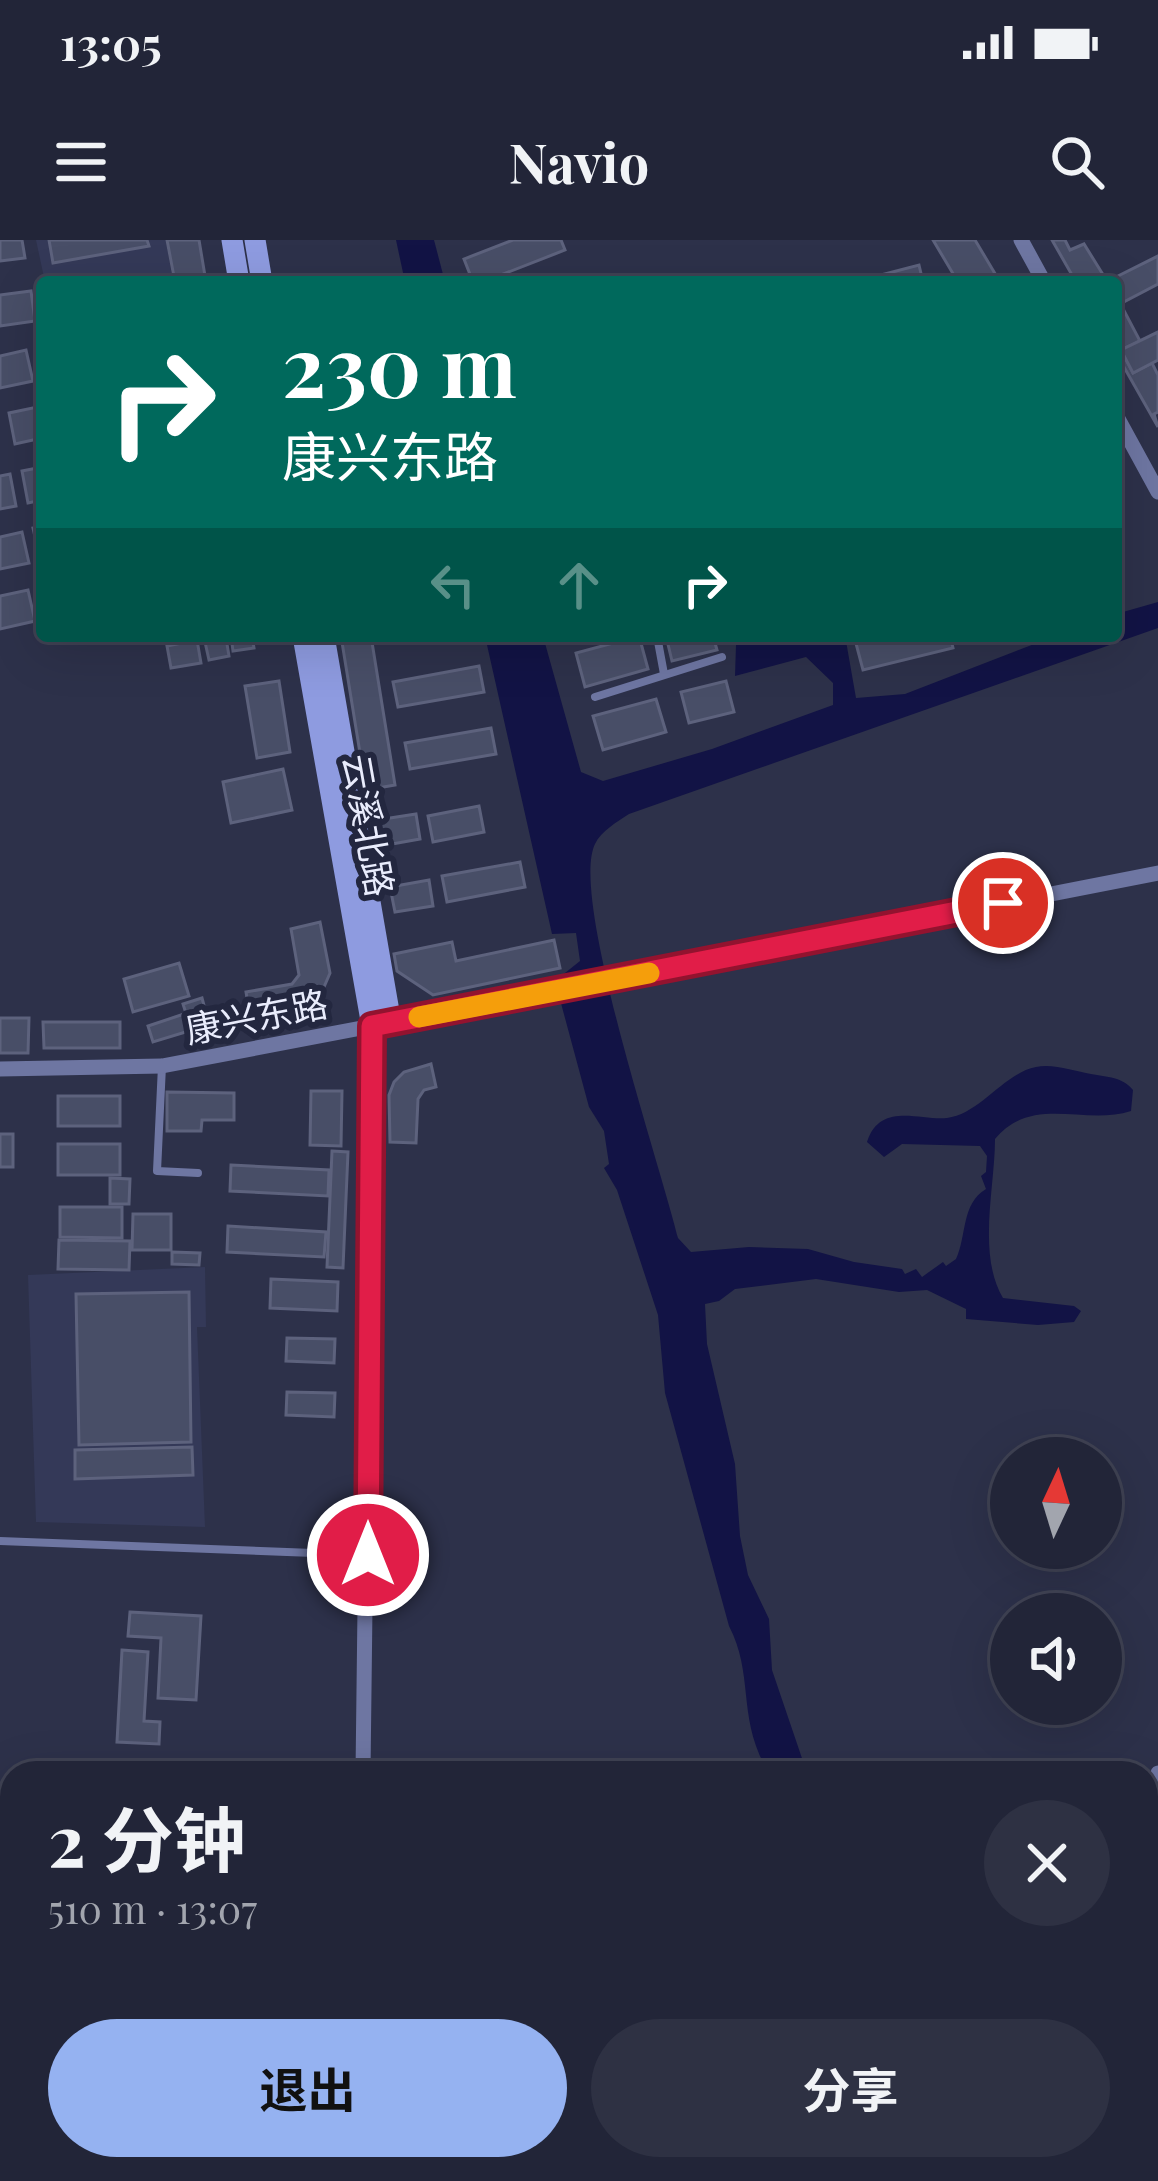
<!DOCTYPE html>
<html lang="zh">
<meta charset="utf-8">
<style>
body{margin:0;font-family:"Playfair Display","Noto Sans SC",serif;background:#2e3143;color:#f1f3f6;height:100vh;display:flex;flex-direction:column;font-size:45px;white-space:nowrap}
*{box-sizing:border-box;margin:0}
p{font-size:39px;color:#a2a5ae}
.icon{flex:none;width:66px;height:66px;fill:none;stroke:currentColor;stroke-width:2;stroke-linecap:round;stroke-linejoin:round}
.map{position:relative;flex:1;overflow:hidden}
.sheet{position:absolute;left:0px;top:1521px;width:1158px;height:420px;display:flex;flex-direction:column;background:#222538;border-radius:36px 36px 0 0;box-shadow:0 12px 48px #0002,0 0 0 3px #3f4253}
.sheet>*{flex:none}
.top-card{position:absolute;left:36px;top:36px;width:1086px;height:366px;border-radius:12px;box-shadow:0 12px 48px #0002,0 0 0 3px #3f4253;background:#00695c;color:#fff;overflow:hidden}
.needle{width:78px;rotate:4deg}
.tools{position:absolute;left:990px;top:1197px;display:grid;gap:24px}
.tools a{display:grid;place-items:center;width:132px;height:132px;border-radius:50%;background:#222538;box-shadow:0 12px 48px #0002,0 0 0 3px #3f4253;font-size:60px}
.pin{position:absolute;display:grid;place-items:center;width:102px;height:102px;color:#fff;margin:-51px;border:6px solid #fff;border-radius:50%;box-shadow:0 3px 12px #0007}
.me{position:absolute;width:132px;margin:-66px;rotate:0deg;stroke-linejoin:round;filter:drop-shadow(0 0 9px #0008)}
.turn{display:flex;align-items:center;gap:42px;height:252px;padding:0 48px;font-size:54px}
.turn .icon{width:156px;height:156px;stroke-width:2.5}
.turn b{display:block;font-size:84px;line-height:102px}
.lanes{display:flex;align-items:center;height:114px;padding:0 48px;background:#0003;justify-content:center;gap:60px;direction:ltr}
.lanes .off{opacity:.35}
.round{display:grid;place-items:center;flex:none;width:126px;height:126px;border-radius:63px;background:#2e3143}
.summary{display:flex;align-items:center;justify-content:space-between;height:204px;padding:0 48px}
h1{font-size:72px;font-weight:700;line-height:90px}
.primary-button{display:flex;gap:24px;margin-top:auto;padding:24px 48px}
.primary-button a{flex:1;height:138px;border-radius:72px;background:#95b2f1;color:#111;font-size:48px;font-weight:700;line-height:138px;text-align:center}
.primary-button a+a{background:#2e3143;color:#f1f3f6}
.status{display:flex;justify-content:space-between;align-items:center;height:84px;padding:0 60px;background:#222538;direction:ltr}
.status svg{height:33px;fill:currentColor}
header{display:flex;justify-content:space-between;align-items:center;height:156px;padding:0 48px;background:#222538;font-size:54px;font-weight:700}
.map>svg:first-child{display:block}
.built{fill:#343958}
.water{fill:#121345}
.building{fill:#484e67;stroke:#5d627d;stroke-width:3}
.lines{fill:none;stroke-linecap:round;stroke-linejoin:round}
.lane{stroke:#6e76a2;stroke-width:8}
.street{stroke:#6e76a2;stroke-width:15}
.secondary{stroke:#8e9be0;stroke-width:21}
.route-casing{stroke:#92132f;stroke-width:30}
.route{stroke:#e11d48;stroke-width:21}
.slow{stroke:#f59e0b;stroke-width:21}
.labels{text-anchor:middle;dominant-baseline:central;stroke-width:12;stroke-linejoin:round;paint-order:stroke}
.street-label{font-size:36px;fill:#e9ecfc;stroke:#23273f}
</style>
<div class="status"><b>13:05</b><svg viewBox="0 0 49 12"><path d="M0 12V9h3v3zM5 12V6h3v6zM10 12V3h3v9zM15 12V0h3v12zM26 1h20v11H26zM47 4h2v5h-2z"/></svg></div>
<header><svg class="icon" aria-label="menu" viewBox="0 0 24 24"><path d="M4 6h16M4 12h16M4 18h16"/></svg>Navio<svg class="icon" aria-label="search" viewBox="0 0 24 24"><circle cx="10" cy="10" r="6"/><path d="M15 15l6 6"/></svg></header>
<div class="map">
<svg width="1158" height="1941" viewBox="0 0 1158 1941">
<rect width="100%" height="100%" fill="#2d314a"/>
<g class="built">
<polygon points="36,0 166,0 173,42 45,42"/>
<polygon points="205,1027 206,1087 197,1087 205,1287 36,1282 28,1035"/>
</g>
<g class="water">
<polygon points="396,0 434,0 445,42 405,42"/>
<path d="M1158,362V388L629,574C617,582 601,591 595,604C569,657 661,927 678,998L691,1012L749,1007L808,1009L854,1022L902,1029L905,1034L916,1029L922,1037L943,1022L946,1026L956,1019C967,995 961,964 986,949L981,936L986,932L987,916L980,906L902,904L884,917L867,902C880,861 921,881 947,878C980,874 1004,833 1036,827C1052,823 1075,831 1091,834C1107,837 1123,837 1133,850L1131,871C1084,886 1032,854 995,899C995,948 977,1014 1003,1058L1074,1066L1081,1071L1074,1082L1038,1085L966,1079V1069L927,1050L899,1052L816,1039L735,1049L719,1061L705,1064L707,1104L735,1224L740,1296L748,1335L769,1379L772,1430L807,1533H769C736,1479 755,1436 729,1386L665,1153L658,1075L617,950L604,928L609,924L604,891L589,867L555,741L580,721L576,693L552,694L485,396H543L581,532L603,541L712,509L833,465V443L806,417L735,436L736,405C774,396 808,393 846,401L856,458L905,454L1055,396H1116V374Z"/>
<polygon points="1158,1815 1158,1873 1146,1882 1146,1824"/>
<polygon points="722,1929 768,1929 762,1941 718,1941"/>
<polygon points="998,1929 1078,1929 1061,1941 979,1941"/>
</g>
<g class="building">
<polygon points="0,0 22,0 25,18 0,21"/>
<polygon points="49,0 147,0 149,6 53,23"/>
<polygon points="167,0 199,0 206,42 175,42"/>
<polygon points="513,0 561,0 565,10 483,42 473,42 464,19"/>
<polygon points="933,0 975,0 1000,42 958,42"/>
<polygon points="1052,0 1065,0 1070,10 1084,4 1107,41 1076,42"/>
<polygon points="1158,16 1158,44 1116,66 1116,42 1106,42"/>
<polygon points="919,25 923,42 854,42"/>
<polygon points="31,51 35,81 0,86 0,55"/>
<polygon points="1120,63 1140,101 1121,110 1133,133 1152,123 1158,135 1158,172 1154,174 1158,187 1116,113 1116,66"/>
<polygon points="1158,92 1158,120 1133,133 1121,110"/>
<polygon points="26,110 33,141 0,148 0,116"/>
<polygon points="42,166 42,198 15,204 9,173"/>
<polygon points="42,227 42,260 28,263 22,231"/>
<polygon points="10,234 16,266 0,269 0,236"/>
<polygon points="42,287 42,319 40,319 33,288"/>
<polygon points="22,292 29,323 0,329 0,297"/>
<polygon points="28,350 35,381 0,389 0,356"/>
<polygon points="231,396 252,396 254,408 233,411"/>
<polygon points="341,396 371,396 395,545 366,550"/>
<polygon points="639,396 648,429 585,447 576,413"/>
<polygon points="666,396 713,396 717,410 672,421"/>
<polygon points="854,396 950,396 953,408 863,430"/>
<polygon points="226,398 229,416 209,420 205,402"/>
<polygon points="197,400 201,423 171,428 167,406"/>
<polygon points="479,426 484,452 398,467 393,442"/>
<polygon points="279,441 290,512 257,518 245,446"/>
<polygon points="726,441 734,472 689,483 681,452"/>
<polygon points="656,459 666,492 603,510 593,476"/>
<polygon points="491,488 496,514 410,529 405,503"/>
<polygon points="283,529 292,570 231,583 223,542"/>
<polygon points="479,566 484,592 433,602 428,576"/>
<polygon points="416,574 420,599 381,606 377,580"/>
<polygon points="520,622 525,647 447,662 442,636"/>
<polygon points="429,640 433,666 395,672 390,647"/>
<polygon points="320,682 330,733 318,761 297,782 252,787 246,752 292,744 299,735 291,689"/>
<polygon points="554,700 560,728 433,755 397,731 394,714 452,702 456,721"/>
<polygon points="179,723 189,756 133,772 124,739"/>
<polygon points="202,758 209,784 191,789 183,764"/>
<polygon points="184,774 189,791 153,802 148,786"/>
<polygon points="0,778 29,778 28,813 0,813"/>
<polygon points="43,782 120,782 120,808 44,808"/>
<polygon points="431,824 436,847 424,850 418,859 416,903 390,902 389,855 394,842 404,832"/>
<polygon points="311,851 342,851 341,906 310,905"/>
<polygon points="167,852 234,853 234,880 202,880 201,891 167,891"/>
<rect x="58" y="856" width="62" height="30"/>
<rect x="0" y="894" width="13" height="33"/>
<rect x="58" y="904" width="62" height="31"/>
<polygon points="332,911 348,912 343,1028 327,1027"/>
<polygon points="231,925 329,930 328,956 230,951"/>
<polygon points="110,938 130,939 129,964 110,964"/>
<polygon points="60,967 122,967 122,998 60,997"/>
<polygon points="133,974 171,974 171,1010 132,1010"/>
<polygon points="228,986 326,992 324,1017 227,1012"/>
<polygon points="59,1000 130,1001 129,1030 58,1029"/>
<polygon points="172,1012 200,1013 199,1025 172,1024"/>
<polygon points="271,1039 338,1042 337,1071 270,1068"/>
<polygon points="189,1052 191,1202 79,1205 76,1054"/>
<polygon points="287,1098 335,1099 334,1123 286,1121"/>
<polygon points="287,1152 335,1153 334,1177 286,1175"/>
<polygon points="192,1207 193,1235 75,1239 75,1210"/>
<polygon points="130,1372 201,1376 196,1460 158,1458 161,1398 128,1396"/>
<polygon points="122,1410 148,1412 144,1481 160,1482 159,1504 117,1502"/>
</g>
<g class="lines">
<g class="lane">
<polyline points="1116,284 1121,283"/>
<polyline points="657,396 664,434"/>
<polyline points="595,457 722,417"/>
<polyline points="162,826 157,931 198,933"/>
<polyline points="0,1301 366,1315"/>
</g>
<g class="street">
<polyline points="1021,0 1044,42"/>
<polyline points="1116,175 1158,252"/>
<polyline points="391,783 1158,633"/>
<polyline points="0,829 162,826 372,786 363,1533"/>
<polyline points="1146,1622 1158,1533"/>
<polyline points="588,1929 646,1941"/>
<polyline points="369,1941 370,1929"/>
<polyline points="956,1941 974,1929"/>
</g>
<g class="secondary">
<polyline points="232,0 239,42"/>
<polyline points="255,0 262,42"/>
<polyline points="303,396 372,786 391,783 324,396"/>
</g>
</g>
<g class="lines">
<defs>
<polyline id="route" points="368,1315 372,786 1003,663"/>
</defs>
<use href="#route" class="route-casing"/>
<use href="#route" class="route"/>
<polyline class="slow" points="419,777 649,733"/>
</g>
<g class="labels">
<g class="street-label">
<text transform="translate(370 585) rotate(80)">云溪北路</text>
<text transform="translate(256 775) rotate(-11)">康兴东路</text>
</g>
</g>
</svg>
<div class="tools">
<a><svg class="needle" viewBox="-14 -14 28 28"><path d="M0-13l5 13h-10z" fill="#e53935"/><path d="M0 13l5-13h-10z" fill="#a2a5ae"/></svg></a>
<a><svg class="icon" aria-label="sound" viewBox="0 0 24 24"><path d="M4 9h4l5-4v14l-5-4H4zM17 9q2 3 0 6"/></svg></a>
</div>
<div class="pin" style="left:1003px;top:663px;background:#d93025"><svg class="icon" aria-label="arrive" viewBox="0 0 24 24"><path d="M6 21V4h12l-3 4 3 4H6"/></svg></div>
<svg class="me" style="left:368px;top:1315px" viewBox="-20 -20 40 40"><circle r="17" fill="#e11d48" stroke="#fff" stroke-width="3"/><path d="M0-11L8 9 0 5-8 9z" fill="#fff"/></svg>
<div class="top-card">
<div class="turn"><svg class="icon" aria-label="right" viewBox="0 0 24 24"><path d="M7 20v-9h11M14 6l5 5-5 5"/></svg><div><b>230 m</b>康兴东路</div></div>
<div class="lanes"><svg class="icon off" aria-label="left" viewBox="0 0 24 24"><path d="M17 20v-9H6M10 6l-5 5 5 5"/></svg><svg class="icon off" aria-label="ahead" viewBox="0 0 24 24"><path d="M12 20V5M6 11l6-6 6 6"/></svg><svg class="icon" aria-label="right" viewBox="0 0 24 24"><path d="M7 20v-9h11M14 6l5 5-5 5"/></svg></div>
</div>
<section class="sheet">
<div class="summary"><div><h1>2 分钟</h1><p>510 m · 13:07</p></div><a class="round"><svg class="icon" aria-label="close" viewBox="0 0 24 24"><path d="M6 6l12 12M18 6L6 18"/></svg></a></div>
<div class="primary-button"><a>退出</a><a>分享</a></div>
</section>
</div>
